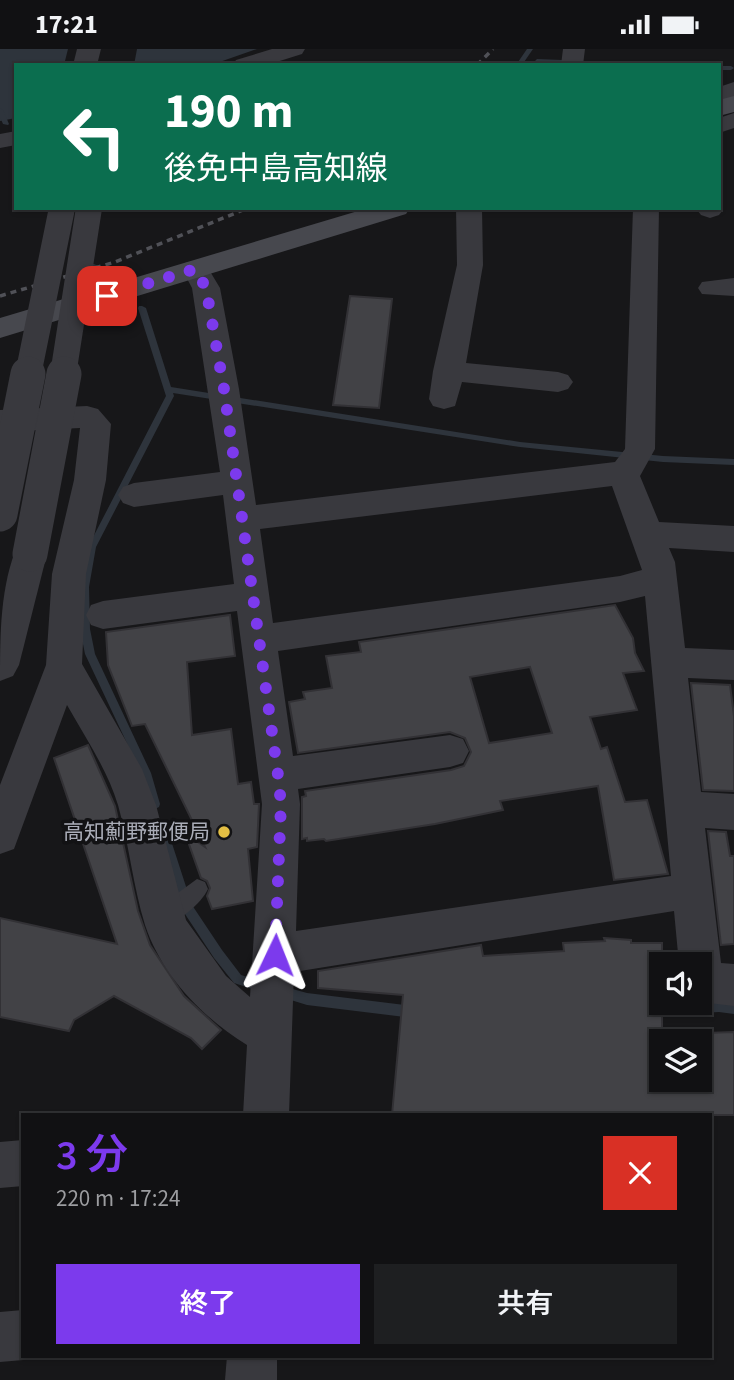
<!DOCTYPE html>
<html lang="ja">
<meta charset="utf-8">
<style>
body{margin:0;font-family:"Source Sans 3","Noto Sans JP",sans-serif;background:#1e1f21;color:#f1f3f6;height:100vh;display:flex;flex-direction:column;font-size:26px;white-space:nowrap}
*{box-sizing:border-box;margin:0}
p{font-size:23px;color:#9c9da0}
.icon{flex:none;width:38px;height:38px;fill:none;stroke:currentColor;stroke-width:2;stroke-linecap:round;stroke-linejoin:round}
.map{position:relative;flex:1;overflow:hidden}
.panel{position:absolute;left:21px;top:1064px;width:691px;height:245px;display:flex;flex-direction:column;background:#111113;border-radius:0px;box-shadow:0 2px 5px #0004,0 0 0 2px #303133}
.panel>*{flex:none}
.banner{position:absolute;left:14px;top:14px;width:707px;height:147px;border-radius:0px;box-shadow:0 2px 5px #0004,0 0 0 2px #303133;background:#0b6e4f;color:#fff;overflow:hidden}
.fabs{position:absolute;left:649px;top:903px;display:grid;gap:14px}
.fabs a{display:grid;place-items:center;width:63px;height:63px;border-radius:0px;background:#111113;box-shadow:0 2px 5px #0004,0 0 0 2px #303133;font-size:35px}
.pin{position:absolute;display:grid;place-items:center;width:60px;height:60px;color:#fff;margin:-30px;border-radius:14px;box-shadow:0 4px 10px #0006}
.me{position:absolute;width:77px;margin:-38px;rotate:2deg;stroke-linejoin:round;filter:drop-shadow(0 0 5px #0008)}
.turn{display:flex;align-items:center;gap:24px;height:147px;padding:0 35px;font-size:32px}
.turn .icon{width:91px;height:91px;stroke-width:2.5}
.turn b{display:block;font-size:49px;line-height:60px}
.round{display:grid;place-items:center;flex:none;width:74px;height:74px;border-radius:0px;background:#1e1f21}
.head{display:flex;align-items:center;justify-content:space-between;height:119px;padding:0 35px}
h1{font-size:42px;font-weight:600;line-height:52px;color:#7c3aed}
.action{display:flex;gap:14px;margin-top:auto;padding:14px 35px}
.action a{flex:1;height:80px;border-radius:0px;background:#7c3aed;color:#fff;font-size:28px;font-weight:600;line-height:80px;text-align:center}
.action a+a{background:#1e1f21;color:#f1f3f6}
.status{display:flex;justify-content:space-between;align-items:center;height:49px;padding:0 35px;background:#111113;direction:ltr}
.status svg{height:19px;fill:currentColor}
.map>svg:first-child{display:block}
.water{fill:#2e343c}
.pier{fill:#171719}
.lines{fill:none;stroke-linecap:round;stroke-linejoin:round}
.stream{fill:#2e343c;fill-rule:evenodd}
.building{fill:#424246;stroke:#323135;stroke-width:2;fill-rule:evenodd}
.service{fill:#39393e;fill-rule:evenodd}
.minor{fill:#39393e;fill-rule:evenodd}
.tertiary{fill:#39393e;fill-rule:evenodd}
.secondary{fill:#47484e;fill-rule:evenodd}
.rail{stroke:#505157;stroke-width:3.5;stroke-dasharray:6 5;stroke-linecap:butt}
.tertiary-bridge-far1{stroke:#39393e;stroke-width:26}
.tertiary-bridge{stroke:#39393e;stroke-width:35}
.route{stroke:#7c3aed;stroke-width:12;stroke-dasharray:0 21.6}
.poi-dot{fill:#e4bf44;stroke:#121214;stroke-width:2.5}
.labels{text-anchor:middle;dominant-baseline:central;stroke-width:7;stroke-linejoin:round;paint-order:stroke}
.poi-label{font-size:21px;fill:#aaadb8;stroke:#121214;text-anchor:end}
</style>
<div class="status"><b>17:21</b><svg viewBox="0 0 49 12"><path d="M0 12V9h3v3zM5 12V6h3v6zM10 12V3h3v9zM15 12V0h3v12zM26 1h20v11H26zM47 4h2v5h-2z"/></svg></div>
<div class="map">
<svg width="734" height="1331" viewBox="0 0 734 1331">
<rect width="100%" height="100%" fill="#171719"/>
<polygon class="water" points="0,0 257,0 211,16 16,16 16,69 0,72"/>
<polygon class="pier" points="68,0 137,0 134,16 64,16"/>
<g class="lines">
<g class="stream">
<polygon points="527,0 533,0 522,16 516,16"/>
<polygon points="537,10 563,11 566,13 563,15 539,14 537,16 531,16"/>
<polygon points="583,12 646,14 649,16 585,15 583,14"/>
<polygon points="719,17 731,17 734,19 731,21 719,21"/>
<polygon points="0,59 3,61 9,75 8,76 3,75 0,68"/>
<polygon points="79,211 83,211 115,223 111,225 109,225 79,215"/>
<polygon points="139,257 142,257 146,259 171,338 520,393 663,407 734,410 734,416 663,413 520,398 173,344 174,347 96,498 89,538 90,580 95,605 151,724 160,755 159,758 155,760 151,758 150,755 141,724 85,605 80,580 81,538 88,498 166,347 138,259"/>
<polygon points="161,771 165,773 166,776 192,856 222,901 241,926 265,933 267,937 265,941 261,943 234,934 214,909 183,862 156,776 157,773"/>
<polygon points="282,937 307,944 413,957 417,959 419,963 417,967 413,969 307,956 278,947 276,943 278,939"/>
<polygon points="719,951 734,953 734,965 719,963 651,967 647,965 645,961 647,957 651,955 700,954 700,952"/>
</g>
</g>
<g class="building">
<polygon points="350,247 392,250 379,359 333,356"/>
<path d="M615,556L633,589L635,604L644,622L623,624L637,661L590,668L601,700L607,698L625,753L647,751L668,825L614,831L598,737L500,752L503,761L435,775L326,792L324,790L307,792V789L302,790V748L306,747L305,742L451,721L464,717L471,703L465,689L450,683L298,704L289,653L305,650L303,643L332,639L326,607L361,603L359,593ZM530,618L552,684L489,694L470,628Z"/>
<polygon points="230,566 235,607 187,613 192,686 231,680 238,735 251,733 254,755 259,755 257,798 248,800 253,852 212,860 207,847 210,839 207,832 201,829 185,784 205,798 145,675 132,677 108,616 106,583"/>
<polygon points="691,634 730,636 734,667 734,742 703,741"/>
<polygon points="88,696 115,757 138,862 150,896 184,947 221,981 202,1000 191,989 114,947 74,971 69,982 0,968 0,869 117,895 54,709"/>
<polygon points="708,782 726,783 730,807 734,807 734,895 721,896"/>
<path d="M604,889L631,891V894H662V981H676V985L734,983V1066H392L403,946L318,939V922L481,896L483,907L564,902L563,894L605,892ZM662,992H700V1031H662Z"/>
</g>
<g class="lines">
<path class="service" d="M197,830L205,833L208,840C201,855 179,872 164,877L156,874L153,867L156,860Z"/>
<g class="minor">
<polygon points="272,0 305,0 302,5 267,16 233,16 236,11"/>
<polygon points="563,0 585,0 583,16 561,16"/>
<polygon points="734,33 734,48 719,53 719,38"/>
<polygon points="734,64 734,79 719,84 719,69"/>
<polygon points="16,82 16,96 0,99 0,85"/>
<polygon points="719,154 723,161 719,166 710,169 701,166 697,161 719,159"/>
<polygon points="456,159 482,159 483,216 466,314 558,323 568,326 573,333 568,340 558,343 462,333 455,357 444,360 433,357 429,350 433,322 457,216"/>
<path d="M633,159H659L655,400L640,427L659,473L734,477V503L669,499L675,513L685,599L734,601V631L688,629L701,743L734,745V781L705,779L721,914L734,915V957L700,953V915H679L674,862L294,923L289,1066H243L247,996C203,969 162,927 145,876C133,837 129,795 118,756C107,720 85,688 67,656L14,800L0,805V736L46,616L52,525L74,431L80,379L0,383V361L87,357L98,360L111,375L106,431L86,525L82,615L142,720L156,756L186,871L226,927L250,948L262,755L237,562L103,580L91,576L86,566L91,556L103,552L234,535L223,446L134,458L123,454L118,446L123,438L134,434L220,423L192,239L182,220L185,214L195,212L205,214L220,239L239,340L256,456L615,413L625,400ZM612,437L642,521L620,527L273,574L260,480ZM645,547L671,827L296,882L300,755L298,740L450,718L463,714L469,702L463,690L450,686L293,707L278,602L620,553Z"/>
<polygon points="734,229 734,247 702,245 698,239 702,233"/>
<polygon points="23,1091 23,1137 0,1139 0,1093"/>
<polygon points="23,1261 23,1307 33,1307 23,1311 0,1313 0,1263"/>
<polygon points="227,1307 277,1307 277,1331 225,1331"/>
</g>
<g class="tertiary">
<polygon points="77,0 101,0 97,16 73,16"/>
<path d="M30,492L42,495L47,505L19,616L13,627L0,632C0,585 0,537 18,495Z"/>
</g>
<g class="secondary">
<polygon points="734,47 734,63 719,67 719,51"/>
<polygon points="368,159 410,159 406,165 0,289 0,269"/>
</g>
<g class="rail">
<polyline points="477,16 493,0"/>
<polyline points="0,247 115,213 248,159"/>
</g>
<g class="tertiary-bridge-far1">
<polyline points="28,326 62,159"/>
<polyline points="63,326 89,159"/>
</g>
<g class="tertiary-bridge">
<polyline points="0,465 28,325"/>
<polyline points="30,505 64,325"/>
</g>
</g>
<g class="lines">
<polyline class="route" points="107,247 195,220 206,239 224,340 278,726 281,755 275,906"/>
</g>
<circle class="poi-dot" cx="224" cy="783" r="7"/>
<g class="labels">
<g class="poi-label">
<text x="210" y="783">高知薊野郵便局</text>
</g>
</g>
</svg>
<div class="fabs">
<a><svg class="icon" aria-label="sound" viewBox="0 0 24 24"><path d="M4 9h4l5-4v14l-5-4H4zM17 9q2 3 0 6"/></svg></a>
<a><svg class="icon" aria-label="layers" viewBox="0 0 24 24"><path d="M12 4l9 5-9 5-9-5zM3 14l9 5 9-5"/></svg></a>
</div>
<div class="pin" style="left:107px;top:247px;background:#d93025"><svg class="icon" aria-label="arrive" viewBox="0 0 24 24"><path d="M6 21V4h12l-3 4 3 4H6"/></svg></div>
<svg class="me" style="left:275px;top:906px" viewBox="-20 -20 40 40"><path d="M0-17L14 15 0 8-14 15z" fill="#7c3aed" stroke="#fff" stroke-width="4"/></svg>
<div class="banner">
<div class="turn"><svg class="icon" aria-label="left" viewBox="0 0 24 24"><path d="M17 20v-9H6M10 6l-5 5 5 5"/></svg><div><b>190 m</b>後免中島高知線</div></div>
</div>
<section class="panel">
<div class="head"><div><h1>3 分</h1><p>220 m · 17:24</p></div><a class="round" style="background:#d93025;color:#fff"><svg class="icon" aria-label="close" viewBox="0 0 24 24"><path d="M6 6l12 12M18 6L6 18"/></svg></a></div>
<div class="action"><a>終了</a><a>共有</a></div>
</section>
</div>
